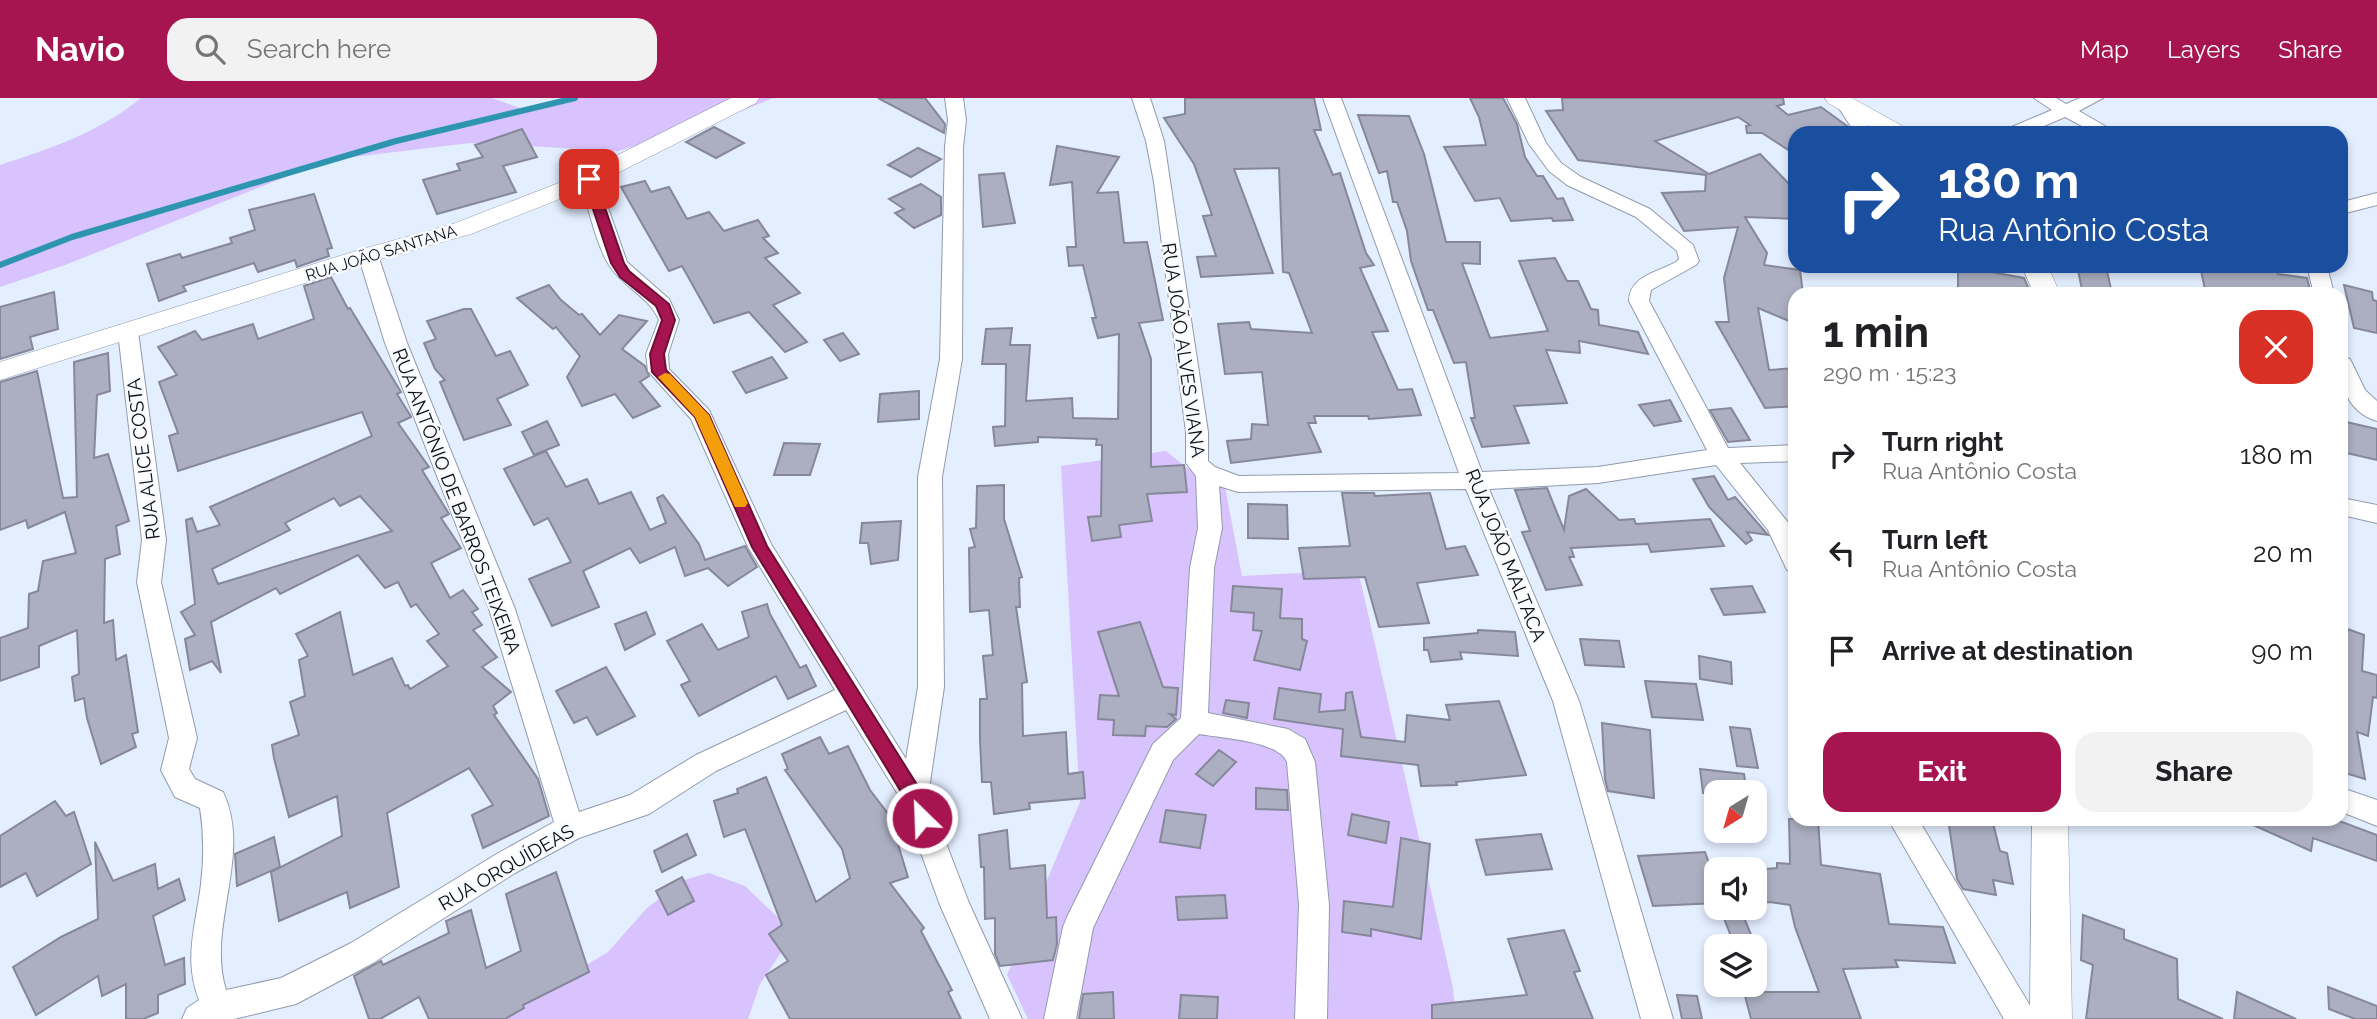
<!DOCTYPE html>
<meta charset="utf-8">
<style>
body{margin:0;font-family:Raleway,sans-serif;background:#f2f2f2;color:#202124;height:100vh;display:flex;flex-direction:column;font-size:26px;white-space:nowrap}
*{box-sizing:border-box;margin:0}
p{font-size:23px;color:#757577}
.icon{flex:none;width:38px;height:38px;fill:none;stroke:currentColor;stroke-width:2;stroke-linecap:round;stroke-linejoin:round}
.map{position:relative;flex:1;overflow:hidden}
.sheet{position:absolute;left:1788px;top:189px;width:560px;height:539px;display:flex;flex-direction:column;background:#fff;border-radius:21px;box-shadow:0 4px 10px #0003}
.sheet>*{flex:none}
.top-card{position:absolute;left:1788px;top:28px;width:560px;height:147px;border-radius:21px;box-shadow:0 4px 10px #0003;background:#1a4fa0;color:#fff;overflow:hidden}
.needle{width:46px;rotate:217deg}
.fabs{position:absolute;left:1704px;top:682px;display:grid;gap:14px}
.fabs a{display:grid;place-items:center;width:63px;height:63px;border-radius:14px;background:#fff;box-shadow:0 4px 10px #0003;font-size:35px}
.pin{position:absolute;display:grid;place-items:center;width:60px;height:60px;color:#fff;margin:-30px;border-radius:14px;box-shadow:0 4px 10px #0006}
.me{position:absolute;width:77px;margin:-38px;rotate:336deg;stroke-linejoin:round;filter:drop-shadow(0 0 5px #0008)}
.turn{display:flex;align-items:center;gap:24px;height:147px;padding:0 35px;font-size:32px}
.turn .icon{width:91px;height:91px;stroke-width:2.5}
.turn b{display:block;font-size:49px;line-height:60px}
.round{display:grid;place-items:center;flex:none;width:74px;height:74px;border-radius:21px;background:#f2f2f2}
.headline{display:flex;align-items:center;justify-content:space-between;height:119px;padding:0 35px}
h1{font-size:42px;font-weight:700;line-height:52px}
.action{display:flex;gap:14px;margin-top:auto;padding:14px 35px}
.action a{flex:1;height:80px;border-radius:21px;background:#a71551;color:#fff;font-size:28px;font-weight:700;line-height:80px;text-align:center}
.action a+a{background:#f2f2f2;color:#202124}
ul{padding:0;list-style:none}
li{display:flex;align-items:center;gap:21px;height:98px;padding:0 35px}
li div{flex:1}
li b{display:block;font-size:26px}
li em{font-style:normal}
header{display:flex;align-items:center;gap:42px;box-sizing:border-box;height:98px;padding:0 35px;background:#a71551;color:#fff}
header strong{font-size:33px}
nav{display:flex;gap:38px;margin-inline-start:auto;font-size:24px}
.search{width:490px;height:63px;background:#f2f2f2;display:flex;align-items:center;gap:18px;box-sizing:border-box;padding:0 24px;border-radius:21px;color:#757577;font-size:26px}
.map>svg:first-child{display:block}
.green{fill:#d8c3fe}
.lines{fill:none;stroke-linecap:round;stroke-linejoin:round}
.stream{stroke:#2d95af;stroke-width:6}
.building{fill:#acafc1;stroke:#868899;stroke-width:2;fill-rule:evenodd}
.minor-casing{stroke:#919bab;stroke-width:2}
.tertiary-casing{stroke:#919bab;stroke-width:1}
.minor{fill:#fff;fill-rule:evenodd}
.tertiary{fill:#fff;fill-rule:evenodd}
.route{fill:#a71551;stroke:#6d0e35;stroke-width:2}
.slow{fill:#f59e0b}
.labels{text-anchor:middle;dominant-baseline:central;stroke-width:5;stroke-linejoin:round;paint-order:stroke}
.far-street-label{font-size:16px;fill:#0b0f14;stroke:#f8fafe}
.street-label{font-size:19px;fill:#0b0f14;stroke:#f8fafe}
</style>
<header>
<strong>Navio</strong>
<div class="search"><svg class="icon" aria-label="search" viewBox="0 0 24 24"><circle cx="10" cy="10" r="6"/><path d="M15 15l6 6"/></svg>Search here</div>
<nav><a>Map</a><a>Layers</a><a>Share</a></nav>
</header>
<div class="map">
<svg width="2377" height="921" viewBox="0 0 2377 921">
<rect width="100%" height="100%" fill="#e3eeff"/>
<g class="green">
<path d="M141,0H492L523,11L571,0H773L702,29L618,53L470,45L328,62L65,167L0,189V67C52,50 98,35 141,0Z"/>
<polygon points="1166,353 1187,370 1224,384 1242,478 1358,472 1453,890 1456,921 1028,921 1007,877 1080,704 1061,368"/>
<polygon points="709,775 745,788 794,835 760,886 748,921 498,921 608,854 647,810 684,782"/>
</g>
<g class="lines">
<polyline class="stream" points="0,167 72,139 396,43 575,0"/>
</g>
<g class="building">
<polygon points="878,0 925,0 945,26 944,35"/>
<polygon points="1185,0 1314,0 1321,32 1314,32 1333,77 1340,75 1366,155 1374,167 1360,170 1388,233 1372,234 1398,292 1412,291 1421,317 1369,321 1368,318 1314,318 1316,325 1308,325 1321,354 1231,365 1227,343 1251,341 1252,326 1268,327 1262,274 1225,276 1218,226 1249,224 1251,231 1312,235 1289,175 1283,174 1279,70 1234,71 1273,175 1201,179 1197,159 1216,158 1203,118 1212,117 1194,66 1164,20 1185,16"/>
<polygon points="1470,0 1503,0 1517,26 1525,59 1537,78 1543,78 1557,101 1563,100 1573,122 1553,123 1552,120 1511,123 1500,100 1475,103 1444,49 1486,47 1479,19"/>
<polygon points="1562,0 1783,0 1784,6 1777,8 1788,17 1821,9 1847,28 1852,35 1796,35 1796,57 1762,35 1747,35 1746,28 1750,27 1738,19 1655,43 1709,76 1760,56 1796,93 1796,121 1745,119 1767,155 1764,167 1800,172 1803,196 1796,196 1796,226 1758,210 1769,272 1796,270 1796,308 1765,310 1716,224 1729,224 1724,180 1738,129 1684,133 1662,95 1705,93 1706,77 1578,62 1546,13 1563,12"/>
<polygon points="1358,17 1409,18 1424,56 1446,144 1480,144 1480,166 1462,165 1490,240 1548,233 1519,163 1555,160 1567,183 1578,183 1591,211 1598,212 1599,227 1638,234 1648,256 1579,243 1580,255 1546,252 1567,305 1514,308 1529,345 1482,349 1471,320 1475,320 1466,264 1454,265 1433,212 1428,212 1411,163 1407,133 1397,104 1393,104 1387,73 1379,75"/>
<polygon points="714,29 744,45 716,60 686,44"/>
<polygon points="522,31 537,59 503,68 516,94 437,116 423,82 460,72 457,66 483,59 475,47"/>
<polygon points="1057,48 1119,59 1097,95 1118,94 1124,145 1147,144 1163,222 1139,225 1151,261 1151,369 1184,367 1187,394 1147,396 1152,423 1119,427 1121,439 1092,443 1088,419 1101,418 1102,347 1096,347 1097,341 1038,339 1038,344 995,348 993,329 1005,328 1006,266 982,266 986,231 1012,230 1010,247 1030,247 1026,303 1072,300 1073,320 1118,321 1119,236 1098,240 1092,220 1096,220 1083,167 1069,168 1067,149 1076,149 1072,84 1050,87"/>
<polygon points="918,50 941,61 911,79 888,67"/>
<polygon points="1004,75 1015,125 983,129 979,77"/>
<polygon points="645,83 651,94 669,89 687,121 709,114 724,133 758,122 769,138 763,140 778,155 765,160 800,195 773,207 807,244 785,254 749,214 714,225 682,168 669,173 621,89"/>
<polygon points="921,86 941,99 941,117 914,130 895,115 904,111 889,101"/>
<polygon points="314,96 332,150 327,151 329,158 297,169 295,162 258,174 254,165 183,188 186,193 159,203 147,166 180,156 182,160 232,145 230,140 255,132 249,112"/>
<polygon points="1958,168 2024,180 2031,196 1958,196"/>
<polygon points="2077,168 2106,168 2112,196 2083,196"/>
<polygon points="2200,168 2275,168 2278,176 2307,180 2311,196 2206,196"/>
<path d="M331,179L348,211L350,210L401,294L397,296L410,317L411,319L398,325L429,369L422,372L449,416L441,420L461,450L431,465L450,500L463,492L478,511L472,514L482,527L473,532L497,559L482,569L511,594L493,608L497,615L494,617L538,681L549,718L483,750L472,717L493,707L469,670L387,715L399,789L350,810L347,794L279,823L271,774L342,738L337,698L289,719L274,660L272,647L299,637L290,604L305,598L299,562L308,558L296,536L340,514L353,577L392,560L405,588L408,587L410,591L448,568L427,543L439,536L416,506L411,509L398,484L385,490L358,457L280,496L276,490L211,524L221,575L212,563L190,572L185,541L195,537L181,514L195,506L186,422L192,420L197,434L220,427L210,409L372,338L362,314L178,373L169,338L178,335L159,284L177,277L158,249L195,233L202,242L253,226L258,241L314,221L304,188ZM360,398L392,433L218,486L212,471L290,432L285,425L334,400L340,408Z"/>
<polygon points="549,187 561,202 579,217 582,216 600,237 619,217 647,223 622,251 645,268 649,278 640,284 660,308 633,320 615,296 582,308 567,279 580,258 556,229 553,231 517,200"/>
<polygon points="2344,187 2372,194 2373,202 2377,203 2377,235 2354,230"/>
<polygon points="54,194 58,231 30,239 33,251 0,261 0,209"/>
<polygon points="464,211 471,211 496,258 510,253 528,287 497,301 511,327 464,342 440,284 445,282 435,271 424,245 436,241 427,223"/>
<polygon points="843,235 859,256 840,263 824,242"/>
<polygon points="108,255 110,293 97,297 94,360 108,356 129,423 116,428 120,456 105,461 104,525 113,522 116,562 126,557 138,634 132,636 136,649 101,666 87,620 84,600 75,603 72,579 79,576 77,532 39,548 39,569 0,583 0,540 28,530 29,496 38,493 43,463 76,455 65,414 28,430 26,422 0,432 0,284 37,273 63,400 77,399 74,264"/>
<polygon points="772,259 787,280 746,295 733,274"/>
<polygon points="919,293 919,321 878,324 880,296"/>
<polygon points="1670,302 1681,323 1654,328 1639,307"/>
<polygon points="1731,310 1750,342 1728,344 1710,312"/>
<polygon points="547,323 559,347 534,357 522,334"/>
<polygon points="2342,323 2377,331 2377,362 2342,354"/>
<polygon points="784,345 820,346 810,377 774,377"/>
<polygon points="546,353 566,389 587,381 599,406 631,394 650,432 666,425 657,400 663,397 699,446 705,462 745,448 757,469 728,488 708,470 685,478 675,449 640,465 630,450 583,473 599,509 552,528 529,481 571,464 548,420 534,427 504,371"/>
<polygon points="1714,378 1728,402 1735,399 1768,437 1747,434 1752,442 1746,446 1709,409 1693,381"/>
<polygon points="1004,387 1004,421 1022,479 1019,480 1020,509 1016,509 1027,584 1022,585 1023,638 1066,634 1068,676 1083,674 1085,700 1029,705 1030,711 994,716 991,684 982,684 980,642 980,601 987,601 983,558 993,557 989,512 970,514 969,450 975,449 970,431 976,430 977,388"/>
<polygon points="1547,390 1564,432 1569,398 1586,391 1619,422 1634,421 1636,426 1710,421 1724,448 1651,454 1648,446 1571,450 1574,459 1569,459 1582,487 1546,492 1522,434 1530,433 1515,392"/>
<polygon points="1342,395 1374,395 1375,398 1430,395 1446,451 1465,448 1478,477 1417,485 1429,525 1379,529 1365,479 1304,481 1299,450 1350,448"/>
<polygon points="1248,406 1287,407 1288,441 1248,440"/>
<polygon points="901,423 898,462 871,466 868,445 860,445 862,425"/>
<polygon points="1233,488 1282,491 1280,520 1302,521 1302,541 1307,543 1300,572 1254,562 1262,533 1253,532 1254,515 1231,513"/>
<polygon points="1752,488 1765,514 1724,517 1711,491"/>
<polygon points="767,506 770,516 800,570 806,567 816,588 788,601 776,578 699,618 681,587 690,583 667,543 702,526 718,552 749,539 742,514"/>
<polygon points="646,514 655,536 625,552 615,526"/>
<polygon points="1140,524 1163,589 1178,590 1176,617 1170,616 1176,621 1167,629 1146,628 1145,638 1113,637 1114,622 1098,621 1100,597 1119,598 1098,534"/>
<polygon points="2342,529 2364,537 2362,573 2377,577 2377,600 2373,599 2368,638 2357,634 2365,681 2342,674"/>
<polygon points="1478,532 1515,534 1518,558 1460,554 1462,561 1431,564 1428,552 1424,552 1424,540 1478,535"/>
<polygon points="1580,541 1619,543 1624,569 1585,567"/>
<polygon points="1699,558 1731,564 1732,586 1700,581"/>
<polygon points="606,569 635,618 597,637 587,619 574,625 556,593"/>
<polygon points="1645,583 1696,586 1703,622 1652,619"/>
<polygon points="1279,590 1321,596 1319,614 1345,612 1346,595 1352,594 1361,639 1405,644 1407,617 1450,622 1446,607 1499,603 1526,677 1456,684 1457,687 1421,688 1418,667 1341,658 1343,631 1274,621"/>
<polygon points="1226,602 1249,605 1247,620 1223,615"/>
<polygon points="1602,625 1650,632 1654,700 1608,693 1605,681"/>
<polygon points="1730,629 1750,631 1758,670 1737,668"/>
<polygon points="820,639 829,656 848,648 870,692 889,717 908,779 890,785 924,830 921,833 952,892 948,894 961,921 790,921 766,877 788,863 769,836 782,827 745,731 724,739 714,703 738,695 737,691 766,679 816,804 850,780 842,751 785,672 788,671 782,656"/>
<polygon points="1219,652 1236,664 1213,688 1196,676"/>
<polygon points="1700,671 1744,676 1747,695 1703,695"/>
<polygon points="1256,690 1287,692 1288,712 1256,711"/>
<polygon points="55,703 66,718 74,714 91,766 37,798 26,775 0,789 0,738"/>
<polygon points="1166,712 1206,717 1200,750 1160,744"/>
<polygon points="1352,716 1389,724 1386,745 1348,737"/>
<polygon points="1789,721 1818,721 1821,767 1880,776 1889,826 1943,829 1955,865 1895,862 1898,869 1843,871 1861,921 1751,921 1744,894 1819,894 1795,829 1790,807 1769,804 1755,805 1755,772 1777,770 1777,765 1790,766"/>
<polygon points="1948,721 1992,721 2000,753 2007,755 2013,786 1993,782 1996,797 1963,791 1957,781"/>
<polygon points="2240,721 2334,721 2377,737 2377,763 2313,740 2311,753"/>
<polygon points="1007,732 1010,771 1045,767 1047,820 1056,819 1057,846 1053,862 1000,868 995,856 995,820 985,821 984,769 981,769 979,737"/>
<polygon points="687,736 696,757 662,774 654,753"/>
<polygon points="1541,736 1552,771 1486,777 1476,742"/>
<polygon points="274,739 280,769 237,788 235,756"/>
<polygon points="1401,740 1430,746 1421,841 1371,831 1371,838 1342,834 1344,803 1393,809"/>
<polygon points="95,744 113,783 155,766 158,791 179,781 185,802 153,818 165,867 184,860 185,886 158,897 158,915 143,921 126,921 126,886 102,898 98,878 36,917 13,869 61,839 98,821"/>
<polygon points="1705,754 1715,782 1717,781 1717,805 1653,808 1638,758"/>
<polygon points="556,774 589,874 523,907 524,910 505,921 429,921 419,899 380,921 369,921 354,878 381,863 383,867 449,835 446,823 471,812 486,870 521,853 506,796"/>
<polygon points="682,779 694,803 668,817 656,793"/>
<polygon points="1225,797 1227,820 1178,822 1176,799"/>
<polygon points="1720,810 1740,810 1752,839 1732,841"/>
<polygon points="2083,817 2124,832 2124,841 2177,861 2178,901 2223,921 2086,921 2093,867 2081,862"/>
<polygon points="1564,832 1580,873 1574,874 1593,921 1432,921 1432,907 1527,897 1508,841"/>
<polygon points="2328,889 2377,908 2377,921 2355,921 2329,911"/>
<polygon points="1113,894 1114,921 1079,921 1083,896"/>
<polygon points="2237,894 2296,921 2234,921"/>
<polygon points="1181,897 1218,899 1217,921 1179,921"/>
<polygon points="1677,897 1697,898 1702,921 1682,921"/>
</g>
<g class="lines">
<defs>
<g id="minor">
<path d="M945,0H963L966,22L963,49L962,261L942,379L944,589L928,698L969,805L1022,921H990L940,807L902,703L846,612L716,673L649,716L579,740L515,775L373,865L296,906L234,921H182L187,910L199,902C183,860 196,828 201,786C204,761 204,735 200,710L175,699L161,672L169,640L137,484L142,442L118,234L121,229H135L138,234L166,442L161,484L197,640L189,671L195,681L223,694C253,757 206,828 226,892L281,880L351,845L495,757L554,724L489,511L385,245L358,157L361,153L368,151L378,157L407,245L515,511L579,714L630,697L696,657L835,592L748,449L691,321L648,273L646,256L659,222C649,199 625,190 611,170C597,151 587,105 580,81L583,77L589,75L598,81L627,164L669,201L679,222L668,256L669,271L709,312L771,446L906,661L918,589V379L940,261L945,49L948,22Z"/>
<path d="M1132,0H1150L1164,43L1208,334V363L1215,369L1239,378L1459,375L1323,0H1341L1482,374L1598,369L1707,352L1629,203C1629,178 1658,174 1676,164L1679,161L1677,153L1636,119L1567,87L1549,73L1529,46L1507,0H1525L1546,45L1561,65L1581,79L1650,111L1693,147L1699,163L1696,167L1651,192L1649,203L1728,350L1796,347V363L1740,365L1790,427L1796,438V474L1787,472L1768,432L1716,367L1598,385L1489,391L1579,603L1673,921H1641L1553,603L1466,391L1238,394L1219,388L1222,430L1214,470L1208,615L1288,631L1305,641L1315,664L1329,807L1327,921H1295L1299,807L1287,664C1279,643 1221,640 1199,636L1173,662L1093,830L1076,921H1044L1063,829L1067,819L1153,646L1181,620L1190,470L1198,430L1196,378L1186,365V334L1154,84L1146,43Z"/>
<polygon points="1838,0 1850,0 1873,35 1855,35 1835,4"/>
<polygon points="2034,0 2056,0 2066,6 2080,0 2103,0 2079,13 2117,35 2095,35 2065,19 2028,35 2004,35 2007,31 2052,12"/>
<polygon points="2377,95 2377,107 2342,116 2342,104"/>
<polygon points="2307,168 2327,168 2334,196 2314,196"/>
<path d="M2342,259L2350,261L2365,292L2377,303V323C2347,314 2339,286 2342,259Z"/>
<polygon points="2342,400 2377,407 2377,425 2342,417"/>
<polygon points="2342,690 2377,702 2377,728 2342,714"/>
<polygon points="1888,721 1918,721 2038,921 2004,921"/>
</g>
<g id="tertiary">
<polygon points="731,0 759,0 756,5 590,89 471,136 377,162 0,282 0,264 359,152 453,126 574,79"/>
<polygon points="1825,0 1852,0 1906,30 1909,35 1882,35 1828,5"/>
<polygon points="2022,168 2048,168 2060,196 2034,196"/>
<polygon points="2032,721 2068,721 2072,921 2030,921"/>
</g>
</defs>
<use href="#minor" class="minor-casing"/>
<use href="#tertiary" class="tertiary-casing"/>
<use href="#minor" class="minor"/>
<use href="#tertiary" class="tertiary"/>
</g>
<polygon class="route" points="589,77 595,81 624,165 629,173 669,206 675,222 664,256 666,272 709,317 767,448 921,693 932,720 929,726 922,728 916,726 906,702 752,449 695,319 652,274 650,256 662,222 656,208 620,179 611,165 583,81"/>
<polygon class="slow" points="665,275 670,276 709,317 748,405 745,409 735,409 695,319 658,279"/>
<g class="labels">
<g class="far-street-label">
<text transform="translate(381 155) rotate(-17)">RUA JOÃO SANTANA</text>
</g>
<g class="street-label">
<text transform="translate(1184 252) rotate(82)">RUA JOÃO ALVES VIANA</text>
<text transform="translate(143 361) rotate(-97)">RUA ALICE COSTA</text>
<text transform="translate(457 403) rotate(69)">RUA ANTÔNIO DE BARROS TEIXEIRA</text>
<text transform="translate(1506 457) rotate(68)">RUA JOÃO MALTACA</text>
<text transform="translate(506 769) rotate(-30)">RUA ORQUÍDEAS</text>
</g>
</g>
</svg>
<div class="fabs">
<a><svg class="needle" viewBox="-14 -14 28 28"><path d="M0-13l5 13h-10z" fill="#e53935"/><path d="M0 13l5-13h-10z" fill="#757577"/></svg></a>
<a><svg class="icon" aria-label="sound" viewBox="0 0 24 24"><path d="M4 9h4l5-4v14l-5-4H4zM17 9q2 3 0 6"/></svg></a>
<a><svg class="icon" aria-label="layers" viewBox="0 0 24 24"><path d="M12 4l9 5-9 5-9-5zM3 14l9 5 9-5"/></svg></a>
</div>
<div class="pin" style="left:589px;top:81px;background:#d93025"><svg class="icon" aria-label="arrive" viewBox="0 0 24 24"><path d="M6 21V4h12l-3 4 3 4H6"/></svg></div>
<svg class="me" style="left:922px;top:720px" viewBox="-20 -20 40 40"><circle r="17" fill="#a71551" stroke="#fff" stroke-width="3"/><path d="M0-11L8 9 0 5-8 9z" fill="#fff"/></svg>
<div class="top-card">
<div class="turn"><svg class="icon" aria-label="right" viewBox="0 0 24 24"><path d="M7 20v-9h11M14 6l5 5-5 5"/></svg><div><b>180 m</b>Rua Antônio Costa</div></div>
</div>
<section class="sheet">
<div class="headline"><div><h1>1 min</h1><p>290 m · 15:23</p></div><a class="round" style="background:#d93025;color:#fff"><svg class="icon" aria-label="close" viewBox="0 0 24 24"><path d="M6 6l12 12M18 6L6 18"/></svg></a></div>
<ul>
<li><svg class="icon" aria-label="right" viewBox="0 0 24 24"><path d="M7 20v-9h11M14 6l5 5-5 5"/></svg><div><b>Turn right</b><p>Rua Antônio Costa</p></div><em>180 m</em></li>
<li><svg class="icon" aria-label="left" viewBox="0 0 24 24"><path d="M17 20v-9H6M10 6l-5 5 5 5"/></svg><div><b>Turn left</b><p>Rua Antônio Costa</p></div><em>20 m</em></li>
<li><svg class="icon" aria-label="arrive" viewBox="0 0 24 24"><path d="M6 21V4h12l-3 4 3 4H6"/></svg><div><b>Arrive at destination</b></div><em>90 m</em></li>
</ul>
<div class="action"><a>Exit</a><a>Share</a></div>
</section>
</div>
